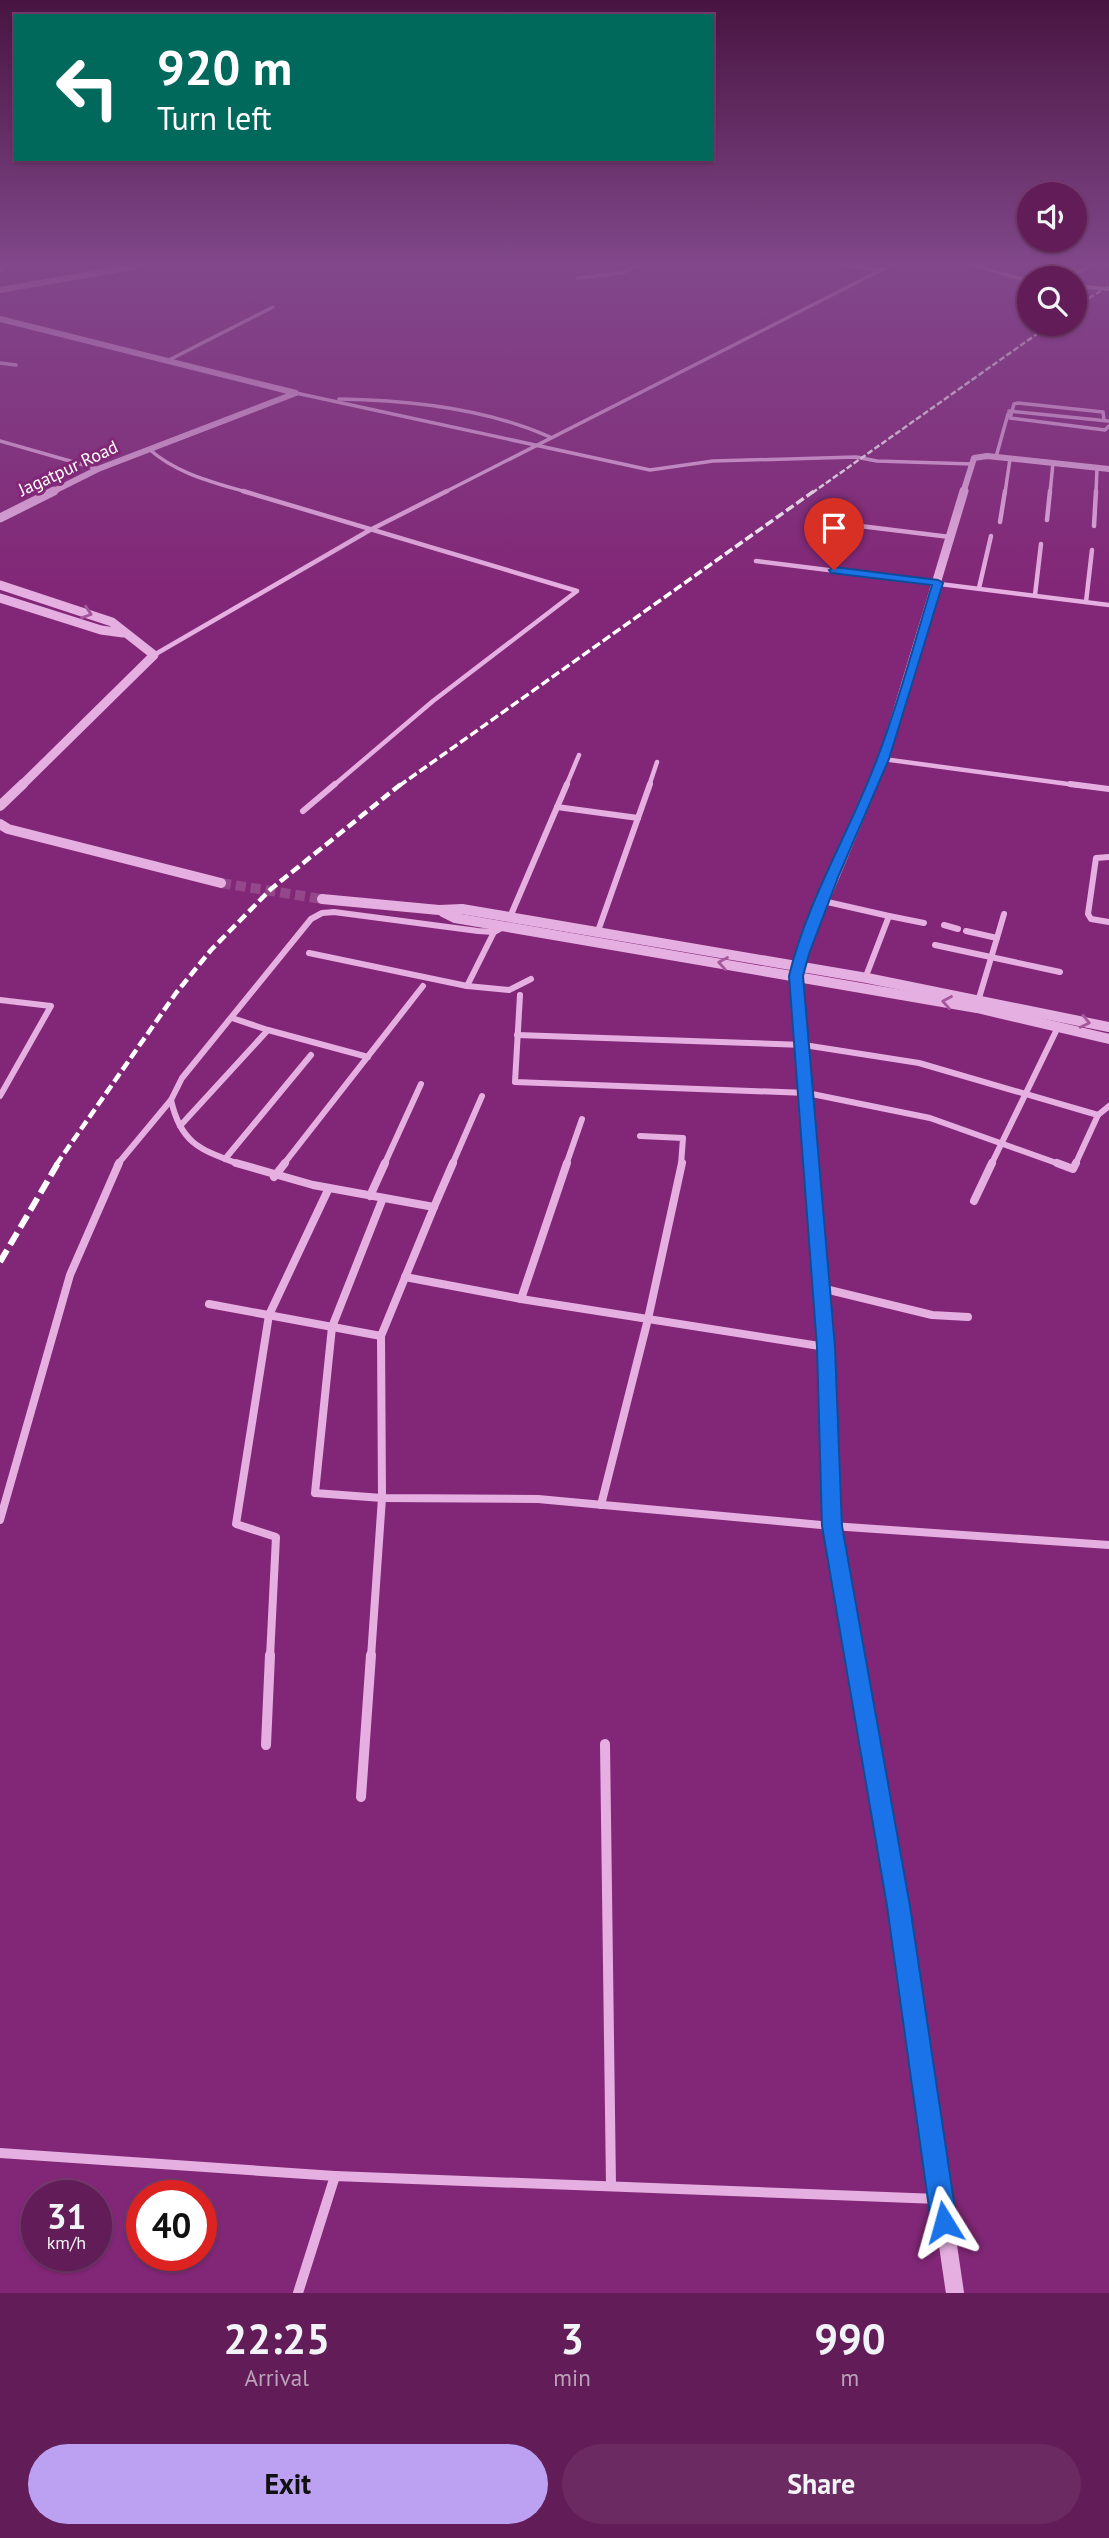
<!DOCTYPE html>
<style>
body{margin:0;font-family:"PT Sans",sans-serif;background:#6b2a62;color:#f1f3f6;height:100vh;display:flex;flex-direction:column;font-size:26px;white-space:nowrap}
*{box-sizing:border-box;margin:0}
p{font-size:23px;color:#bba2ba}
.icon{flex:none;width:38px;height:38px;fill:none;stroke:currentColor;stroke-width:2;stroke-linecap:round;stroke-linejoin:round}
.map{position:relative;height:2293px;overflow:hidden}
.panel{display:flex;flex-direction:column;background:#621d59;flex:1}
.panel>*{flex:none}
.top-card{position:absolute;left:14px;top:14px;width:700px;height:147px;border-radius:0px;box-shadow:0 2px 5px #0004,0 0 0 2px #763b6f;background:#00695c;color:#fff;overflow:hidden}
.fabs{position:absolute;left:1017px;top:182px;display:grid;gap:14px}
.fabs a{display:grid;place-items:center;width:70px;height:70px;border-radius:50%;background:#621d59;box-shadow:0 2px 5px #0004,0 0 0 2px #763b6f;font-size:35px}
.speed{position:absolute;left:21px;top:2180px;display:flex;gap:14px;font-size:35px;font-weight:700;text-align:center}
.speed>*{display:grid;place-content:center;width:91px;height:91px;border-radius:50%;background:#621d59;box-shadow:0 2px 5px #0004,0 0 0 2px #763b6f;line-height:1}
.speed small{font-size:18px;font-weight:400}
.speed .limit{border:10px solid #d22;background:#fff;color:#111}
.pin{position:absolute;display:grid;place-items:center;width:60px;height:60px;color:#fff;margin:-72px -30px;border-radius:50% 50% 50% 0;rotate:-45deg;box-shadow:0 0 7px #0007}
.pin .icon{rotate:45deg}
.me{position:absolute;width:77px;margin:-38px;rotate:352deg;stroke-linejoin:round;filter:drop-shadow(0 0 5px #0008)}
.turn{display:flex;align-items:center;gap:24px;height:147px;padding:0 28px;font-size:32px}
.turn .icon{width:91px;height:91px;stroke-width:2.5}
.turn b{display:block;font-size:49px;line-height:60px}
.eta{display:flex;justify-content:space-evenly;align-items:center;height:119px;text-align:center}
.eta b{font-size:42px;font-weight:600;line-height:49px}
.button{display:flex;gap:14px;margin-top:auto;padding:14px 28px}
.button a{flex:1;height:80px;border-radius:42px;background:#bca0f2;color:#111;font-size:28px;font-weight:600;line-height:80px;text-align:center}
.button a+a{background:#6b2a62;color:#f1f3f6}
.map>svg:first-child{display:block}
.lines{fill:none;stroke-linecap:round;stroke-linejoin:round}
.tertiary-tunnel{stroke:#95478b;stroke-width:10;stroke-dasharray:10 5;stroke-linecap:butt}
.minor-far4{stroke:#e6afe1;stroke-width:3.5}
.minor-far3{stroke:#e6afe1;stroke-width:4.5}
.minor-far2{stroke:#e6afe1;stroke-width:6}
.minor-far1{stroke:#e6afe1;stroke-width:8}
.minor{stroke:#e6afe1;stroke-width:10}
.tertiary-far4{stroke:#e6afe1;stroke-width:6}
.tertiary-far3{stroke:#e6afe1;stroke-width:9}
.tertiary-far2{stroke:#e6afe1;stroke-width:10}
.tertiary-far1{stroke:#e6afe1;stroke-width:14}
.tertiary{stroke:#e6afe1;stroke-width:18}
.secondary{fill:#f6d9f2;fill-rule:evenodd}
.rail-far3{stroke:#fff;stroke-width:2.5;stroke-dasharray:6 2.5;stroke-linecap:butt}
.rail-far2{stroke:#fff;stroke-width:3.5;stroke-dasharray:9 3.5;stroke-linecap:butt}
.rail-far1{stroke:#fff;stroke-width:4.5;stroke-dasharray:10 4.5;stroke-linecap:butt}
.rail{stroke:#fff;stroke-width:6;stroke-dasharray:14 6;stroke-linecap:butt}
.oneway{stroke:#a5579c}
.route{fill:#1a73e8;stroke:#114b97;stroke-width:2}
.labels{text-anchor:middle;dominant-baseline:central;stroke-width:6;stroke-linejoin:round;paint-order:stroke}
.far-street-label{font-size:18px;fill:#fff;stroke:#822777}
</style>
<div class="map">
<svg width="1109" height="2293" viewBox="0 0 1109 2293">
<rect width="100%" height="100%" fill="#822777"/>
<g class="lines">
<polyline class="tertiary-tunnel" points="221,883 322,899"/>
<g class="minor-far4">
<polyline points="849,266 879,270"/>
<polyline points="0,272 3,266"/>
<polyline points="578,278 622,273 637,266"/>
<polyline points="1065,278 1091,266"/>
<polyline points="167,361 273,307"/>
<polyline points="0,363 16,365"/>
<polyline points="296,393 650,470 713,461 856,457 877,461 972,464"/>
<path d="M339,399C410,400 485,408 550,437"/>
<polyline points="1009,411 1108,421"/>
<polyline points="1104,420 1103,412 1018,403 1014,404 1010,418 1105,430 1109,426"/>
<polyline points="0,441 98,469"/>
<path d="M149,449C177,474 213,482 249,493"/>
<polyline points="996,457 1008,414"/>
<polyline points="443,493 889,266"/>
<polyline points="1005,493 1010,459"/>
<polyline points="1050,493 1053,463"/>
<polyline points="1096,493 1097,468"/>
</g>
<g class="minor-far3">
<polyline points="243,491 577,591 433,701 333,786"/>
<polyline points="1047,520 1050,491"/>
<polyline points="1000,522 1005,491"/>
<polyline points="852,525 950,537"/>
<polyline points="1094,526 1096,491"/>
<polyline points="756,561 1109,605"/>
<polyline points="979,588 991,536"/>
<polyline points="1035,595 1041,544"/>
<polyline points="1086,602 1092,550"/>
<polyline points="154,655 370,530 447,491"/>
<polyline points="883,759 1083,786"/>
<polyline points="566,786 579,755"/>
<polyline points="649,786 657,762"/>
</g>
<g class="minor-far2">
<polyline points="1070,784 1109,789"/>
<polyline points="557,807 638,818 650,784"/>
<polyline points="303,811 335,784"/>
<polyline points="1109,857 1096,858 1088,914 1091,919 1109,922"/>
<polyline points="823,901 889,916 866,976"/>
<polyline points="889,916 924,923"/>
<polyline points="510,917 567,784"/>
<polyline points="944,925 958,929"/>
<polyline points="598,931 638,818"/>
<polyline points="966,931 997,938 979,998"/>
<polyline points="997,938 1004,914"/>
<polyline points="935,945 1060,972"/>
<polyline points="309,953 467,986 494,932"/>
<polyline points="467,986 509,990 531,979"/>
<polyline points="520,995 515,1082 807,1093 930,1118 1062,1165"/>
<polyline points="0,1000 51,1006 0,1096"/>
<polyline points="232,1018 268,1030"/>
<polyline points="517,1035 804,1045 919,1063 1098,1115"/>
<polyline points="180,1126 268,1030 368,1057"/>
<polyline points="640,1136 683,1138 681,1165"/>
<polyline points="225,1159 311,1055"/>
<polyline points="117,1165 171,1100"/>
<path d="M241,1165C202,1150 181,1145 171,1100L182,1078L311,919L322,913L334,912L478,931L494,932L505,926"/>
<polyline points="283,1165 423,986"/>
<polyline points="384,1165 421,1084"/>
<polyline points="452,1165 482,1096"/>
<polyline points="566,1165 582,1119"/>
<polyline points="991,1165 1058,1027"/>
<polyline points="1075,1165 1098,1115 1109,1106"/>
</g>
<g class="minor-far1">
<polyline points="236,1163 313,1185 434,1207 381,1336 382,1498 538,1499 832,1526 1109,1545"/>
<polyline points="567,1163 521,1299 826,1347"/>
<polyline points="1057,1163 1073,1169 1076,1163"/>
<polyline points="274,1177 285,1163"/>
<polyline points="370,1196 385,1163"/>
<polyline points="974,1201 992,1163"/>
<polyline points="434,1207 453,1163"/>
<polyline points="405,1277 521,1299"/>
<polyline points="821,1288 932,1315 968,1317"/>
<polyline points="209,1304 381,1336"/>
<polyline points="601,1505 648,1319 682,1163"/>
<polyline points="0,1520 70,1275 119,1163"/>
<polyline points="270,1657 276,1537 236,1524 269,1315 328,1190"/>
<polyline points="371,1657 382,1498 315,1493 332,1327 383,1198"/>
</g>
<g class="minor">
<polyline points="605,1744 611,2186"/>
<polyline points="266,1745 270,1655"/>
<polyline points="361,1797 371,1655"/>
<polyline points="0,2153 335,2176"/>
<polyline points="298,2293 335,2176 938,2199"/>
</g>
<g class="tertiary-far4">
<polyline points="0,290 137,266"/>
<polyline points="0,319 296,393 98,469 50,493"/>
<polyline points="963,493 974,458 987,456 1109,469"/>
</g>
<g class="tertiary-far3">
<polyline points="0,518 54,491"/>
<polyline points="0,585 112,622 154,655 21,786"/>
<polyline points="0,598 101,630 123,633"/>
<polyline points="872,786 883,759 964,491"/>
</g>
<g class="tertiary-far2">
<polyline points="0,806 23,784"/>
<polyline points="0,824 8,829 221,883"/>
<polyline points="322,899 439,910 462,909 867,978 1109,1027"/>
<polyline points="443,912 455,918 977,1008 1109,1039"/>
<polyline points="811,1165 796,977 802,954 873,784"/>
</g>
<polyline class="tertiary-far1" points="811,1163 826,1347 832,1526 855,1657"/>
<polyline class="tertiary" points="854,1655 898,1906 955,2293"/>
<g class="secondary">
<polygon points="970,266 980,266 1029,279 1029,283"/>
<polygon points="1074,284 1109,287 1109,291 1074,288"/>
</g>
<g class="rail-far3">
<polyline points="1074,307 1109,286"/>
<polyline points="812,493 1051,324"/>
</g>
<polyline class="rail-far2" points="399,786 814,491"/>
<polyline class="rail-far1" points="56,1165 176,993 211,950 271,889 401,784"/>
<polyline class="rail" points="0,1262 58,1163"/>
</g>
<defs><path id="oneway-chevron" d="M-2-3.5L2.5 0L-2 3.5" fill="none" stroke-width="1.6" stroke-linecap="round" stroke-linejoin="round" transform="scale(1.75)"/></defs>
<g class="oneway">
<use href="#oneway-chevron" transform="translate(87 613) rotate(18)"/>
<use href="#oneway-chevron" transform="translate(723 963) rotate(-170)"/>
<use href="#oneway-chevron" transform="translate(947 1002) rotate(-170)"/>
<use href="#oneway-chevron" transform="translate(1085 1022) rotate(13)"/>
</g>
<linearGradient id="sky" x2="0" y2="1"><stop stop-color="#481541"/><stop offset="0.45" stop-color="#81478a"/><stop offset="1" stop-color="#81478a" stop-opacity="0"/></linearGradient>
<rect width="1109" height="587" fill="url(#sky)"/>
<path class="route" d="M834,567L938,580L943,583L889,759L839,875L809,954L803,976L835,1347L842,1526L910,1906L957,2222L954,2232L944,2235L935,2232L931,2222L887,1906L822,1526L817,1347L789,976C807,900 850,832 877,759C899,702 914,643 932,585L831,573L829,570Z"/>
<g class="labels">
<g class="far-street-label">
<text transform="translate(68 468) rotate(-25)">Jagatpur Road</text>
</g>
</g>
</svg>
<div class="fabs">
<a><svg class="icon" aria-label="sound" viewBox="0 0 24 24"><path d="M4 9h4l5-4v14l-5-4H4zM17 9q2 3 0 6"/></svg></a>
<a><svg class="icon" aria-label="search" viewBox="0 0 24 24"><circle cx="10" cy="10" r="6"/><path d="M15 15l6 6"/></svg></a>
</div>
<div class="speed"><div>31<small>km/h</small></div><div class="limit">40</div></div>
<div class="pin" style="left:834px;top:570px;background:#d93025"><svg class="icon" aria-label="arrive" viewBox="0 0 24 24"><path d="M6 21V4h12l-3 4 3 4H6"/></svg></div>
<svg class="me" style="left:944px;top:2222px" viewBox="-20 -20 40 40"><path d="M0-17L14 15 0 8-14 15z" fill="#1a73e8" stroke="#fff" stroke-width="4"/></svg>
<div class="top-card">
<div class="turn"><svg class="icon" aria-label="left" viewBox="0 0 24 24"><path d="M17 20v-9H6M10 6l-5 5 5 5"/></svg><div><b>920 m</b>Turn left</div></div>
</div>
</div>
<section class="panel">
<div class="eta">
<div><b>22:25</b><p>Arrival</p></div>
<div><b>3</b><p>min</p></div>
<div><b>990</b><p>m</p></div>
</div>
<div class="button"><a>Exit</a><a>Share</a></div>
</section>
